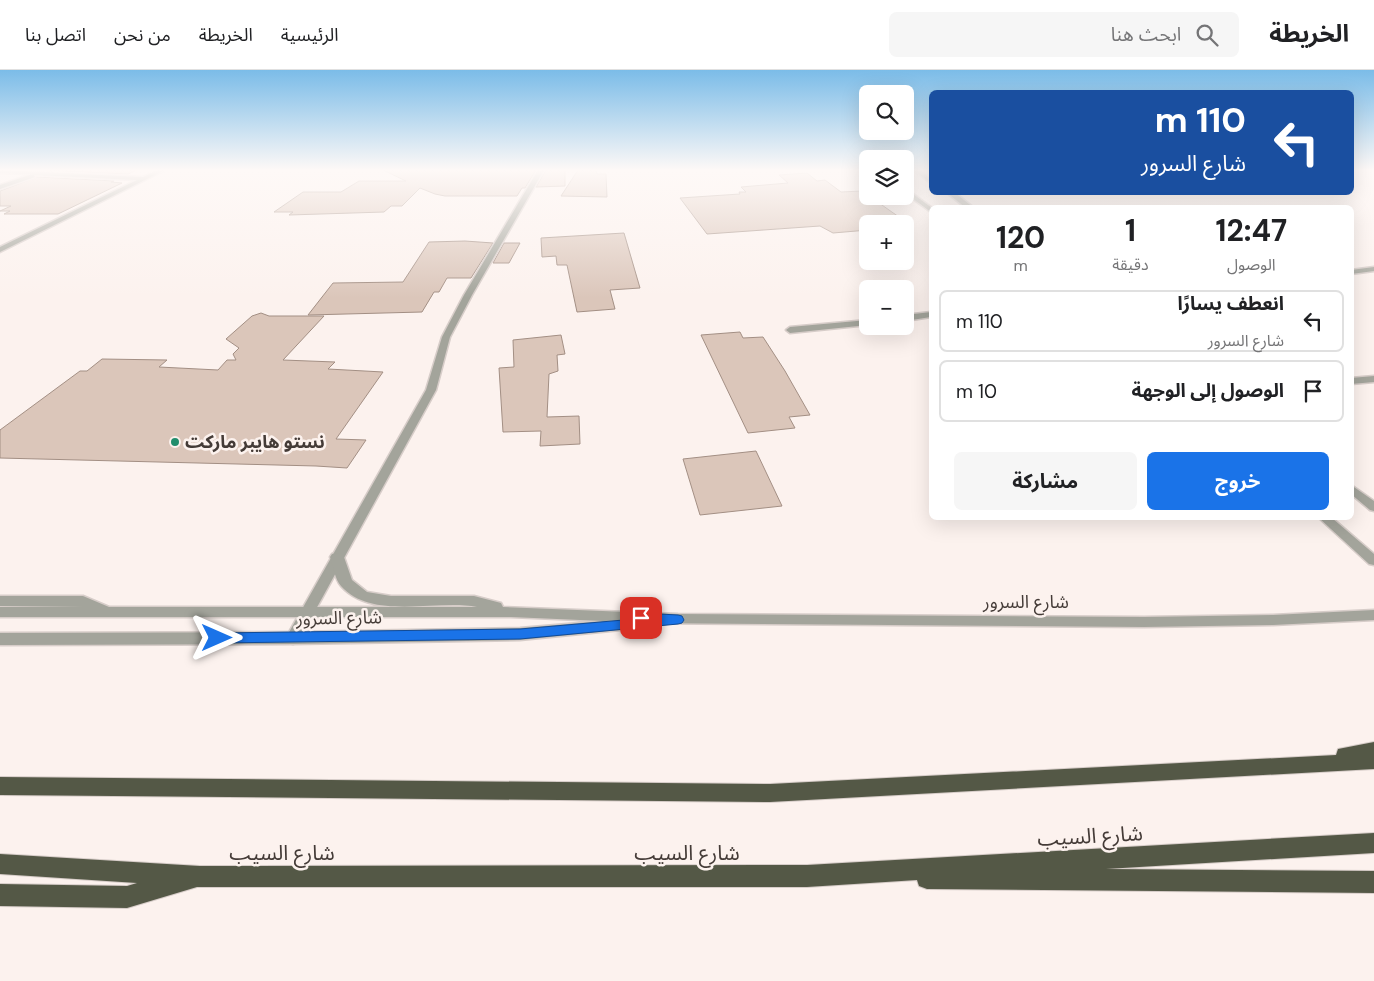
<!DOCTYPE html>
<html lang="ar">
<meta charset="utf-8">
<style>
body{margin:0;font-family:"DM Sans","Noto Sans Arabic",sans-serif;background:#f6f6f6;color:#202124;direction:rtl;height:100vh;display:flex;flex-direction:column;font-size:19px;white-space:nowrap}
*{box-sizing:border-box;margin:0}
p{font-size:16px;color:#757577}
.icon{flex:none;width:28px;height:28px;fill:none;stroke:currentColor;stroke-width:2;stroke-linecap:round;stroke-linejoin:round}
.map{position:relative;flex:1;overflow:hidden;direction:ltr}
.details{position:absolute;left:929px;top:135px;width:425px;height:315px;display:flex;flex-direction:column;background:#fff;border-radius:8px;box-shadow:0 5px 20px #0002;direction:rtl}
.details>*{flex:none}
.banner{position:absolute;left:929px;top:20px;width:425px;height:105px;border-radius:8px;box-shadow:0 5px 20px #0002;direction:rtl;background:#1a4fa0;color:#fff;overflow:hidden}
.fabs{position:absolute;left:859px;top:15px;display:grid;gap:10px}
.fabs a{display:grid;place-items:center;width:55px;height:55px;border-radius:8px;background:#fff;box-shadow:0 5px 20px #0002;font-size:25px}
.pin{position:absolute;display:grid;place-items:center;width:42px;height:42px;color:#fff;margin:-21px;border-radius:10px;box-shadow:0 2px 8px #0006}
.me{position:absolute;width:55px;margin:-28px;rotate:90deg;stroke-linejoin:round;filter:drop-shadow(0 0 4px #0008)}
.turn{display:flex;align-items:center;gap:18px;height:105px;padding:0 25px;font-size:22px}
.turn .icon{width:65px;height:65px;stroke-width:2.5}
.turn b{display:block;font-size:35px;line-height:42px}
.eta{display:flex;justify-content:space-evenly;align-items:center;height:85px;text-align:center}
.eta b{font-size:30px;font-weight:700;line-height:35px}
.action{display:flex;gap:10px;margin-top:auto;padding:10px 25px}
.action a{flex:1;height:58px;border-radius:8px;background:#1a73e8;color:#fff;font-size:20px;font-weight:700;line-height:58px;text-align:center}
.action a+a{background:#f6f6f6;color:#202124}
ul{padding:0;list-style:none}
li{display:flex;align-items:center;gap:15px;height:62px;margin:0 10px 8px;padding:0 15px;border:2px solid #e0e0e0;border-radius:8px}
li div{flex:1}
li b{display:block;font-size:19px}
li em{font-style:normal}
header{display:flex;align-items:center;gap:30px;box-sizing:border-box;height:70px;padding:0 25px;background:#fff;border-bottom:1px solid #e0e0e0}
header strong{font-size:24px}
nav{display:flex;gap:28px;margin-inline-start:auto;font-size:18px}
.search{width:350px;height:45px;background:#f6f6f6;display:flex;align-items:center;gap:12px;box-sizing:border-box;padding:0 18px;border-radius:8px;color:#757577;font-size:19px}
.map>svg:first-child{display:block}
.building{fill:#dbc6ba;stroke:#a38f84}
.lines{fill:none;stroke-linecap:round;stroke-linejoin:round}
.minor-casing{stroke:#d7cdc9;stroke-width:3}
.tertiary-casing{stroke:#d7cdc9;stroke-width:3}
.trunk-casing{stroke:#d7cdc9;stroke-width:2}
.minor{fill:#a3a49b;fill-rule:evenodd}
.tertiary{fill:#a3a49b;fill-rule:evenodd}
.trunk{fill:#545846;fill-rule:evenodd}
.route{fill:#1a73e8;stroke:#114b97}
.poi-dot{fill:#218d6c;stroke:#fcf2ee;stroke-width:2}
.labels{text-anchor:middle;dominant-baseline:central;stroke-width:5;stroke-linejoin:round;paint-order:stroke}
.poi-label{font-size:18px;font-weight:bold;fill:#443b37;stroke:#fcf2ee;text-anchor:start}
.street-label{font-size:18px;fill:#443b37;stroke:#fcf2ee}
.near-street-label{font-size:21px;fill:#443b37;stroke:#fcf2ee}
</style>
<header>
<strong>الخريطة</strong>
<div class="search"><svg class="icon" aria-label="search" viewBox="0 0 24 24"><circle cx="10" cy="10" r="6"/><path d="M15 15l6 6"/></svg>ابحث هنا</div>
<nav><a>الرئيسية</a><a>الخريطة</a><a>من نحن</a><a>اتصل بنا</a></nav>
</header>
<div class="map">
<svg width="1374" height="911" viewBox="0 0 1374 911">
<rect width="100%" height="100%" fill="#fcf2ee"/>
<g class="building">
<polygon points="43,100 137,100 128,104"/>
<polygon points="383,100 536,100 525,118 522,118 517,126 445,126 435,124 420,118 402,136 391,136 384,142 289,145 293,142 274,142 303,122 341,122 359,111 406,111"/>
<polygon points="546,100 565,100 565,116 536,117"/>
<polygon points="578,100 596,100 597,104 606,104 607,127 561,126"/>
<polygon points="807,103 817,111 825,110 841,122 862,121 899,147 861,152 868,160 833,163 820,156 707,164 680,128 740,124 739,122 746,122 741,117 788,113 779,105"/>
<polygon points="37,107 114,111 111,112 122,113 58,144 4,144 10,141 0,141 11,136 0,136 0,121"/>
<polygon points="624,163 640,218 610,220 615,239 577,242 567,195 557,195 556,186 542,187 541,168"/>
<polygon points="465,171 493,173 471,208 447,208 439,222 434,222 422,242 308,245 333,213 403,212 429,172"/>
<polygon points="504,173 520,173 509,193 493,193"/>
<polygon points="261,243 269,246 324,246 283,290 335,292 328,299 383,302 336,369 366,370 347,398 316,396 0,388 0,360 80,301 87,301 102,289 167,290 159,297 218,300 227,290 236,290 233,284 239,278 226,269 252,246"/>
<polygon points="740,262 743,268 763,267 785,301 810,345 789,347 795,358 748,363 701,265"/>
<polygon points="561,265 565,284 557,285 558,301 549,304 547,347 579,346 580,374 540,376 541,361 503,362 499,298 514,297 513,270"/>
<polygon points="756,381 782,436 700,445 683,389"/>
</g>
<g class="lines">
<defs>
<g id="minor">
<polygon points="0,100 143,107 157,100 165,100 0,182 0,177 137,110 34,105 35,107 0,119 0,115 32,104 0,103"/>
<polygon points="538,100 544,100 472,225 450,267 436,320 298,572 293,574 288,572 286,568 288,564 426,320 442,267 464,225"/>
<polygon points="913,100 920,100 931,109 931,113"/>
<polygon points="905,118 932,138 931,142 905,123"/>
<polygon points="946,122 954,122 974,138 966,138"/>
<polygon points="1374,197 1374,201 1351,204 1351,200"/>
<polygon points="931,242 931,247 905,251 905,245"/>
<polygon points="868,250 868,255 790,263 786,260 790,257"/>
<polygon points="1374,306 1374,312 1351,314 1351,308"/>
<polygon points="1351,415 1374,431 1374,441 1370,440 1351,424"/>
<polygon points="1319,448 1332,448 1374,484 1374,495 1369,494"/>
</g>
<path id="tertiary" d="M337,483L342,484L344,487L352,510L367,522L391,526H474L501,533L503,537L678,544L1144,547L1273,545L1374,540V550L1273,555L1144,557L637,553L636,558L631,559L520,570L293,574L0,575V563L293,562L520,558L603,551L511,547H0V537H83L0,536V526H83L109,537H477C437,529 372,551 341,516C335,510 333,495 330,487L332,484Z"/>
<g id="trunk">
<polygon points="1374,672 1374,699 770,732 0,725 0,707 770,714 1336,685 1338,679"/>
<polygon points="1374,763 1374,783 1106,799 1374,801 1374,823 927,819 919,816 917,810 807,817 197,817 127,838 0,836 0,814 127,816 137,813 0,804 0,784 200,796 807,795"/>
</g>
</defs>
<use href="#minor" class="minor-casing"/>
<use href="#tertiary" class="tertiary-casing"/>
<use href="#trunk" class="trunk-casing"/>
<use href="#minor" class="minor"/>
<use href="#tertiary" class="tertiary"/>
<use href="#trunk" class="trunk"/>
</g>
<linearGradient id="sky" x2="0" y2="1"><stop stop-color="#7bbce8"/><stop offset="0.44" stop-color="#fef9f7"/><stop offset="1" stop-color="#fef9f7" stop-opacity="0"/></linearGradient>
<rect width="1374" height="228" fill="url(#sky)"/>
<polygon class="route" points="641,543 678,545 682,546 684,550 682,553 678,554 520,569 217,573 212,571 210,568 212,564 217,563 520,559 635,549 636,544"/>
<circle class="poi-dot" cx="175" cy="372" r="5"/>
<g class="labels">
<g class="poi-label">
<text x="185" y="372">نستو هايبر ماركت</text>
</g>
<g class="street-label">
<text x="1026" y="532">شارع السرور</text>
<text transform="translate(339 548) rotate(-1)">شارع السرور</text>
</g>
<g class="near-street-label">
<text transform="translate(1090 766) rotate(-3)">شارع السيب</text>
<text x="282" y="783">شارع السيب</text>
<text x="687" y="783">شارع السيب</text>
</g>
</g>
</svg>
<div class="fabs">
<a><svg class="icon" aria-label="search" viewBox="0 0 24 24"><circle cx="10" cy="10" r="6"/><path d="M15 15l6 6"/></svg></a>
<a><svg class="icon" aria-label="layers" viewBox="0 0 24 24"><path d="M12 4l9 5-9 5-9-5zM3 14l9 5 9-5"/></svg></a>
<a>+</a>
<a>−</a>
</div>
<div class="pin" style="left:641px;top:548px;background:#d93025"><svg class="icon" aria-label="arrive" viewBox="0 0 24 24"><path d="M6 21V4h12l-3 4 3 4H6"/></svg></div>
<svg class="me" style="left:217px;top:568px" viewBox="-20 -20 40 40"><path d="M0-17L14 15 0 8-14 15z" fill="#1a73e8" stroke="#fff" stroke-width="4"/></svg>
<div class="banner">
<div class="turn"><svg class="icon" aria-label="left" viewBox="0 0 24 24"><path d="M17 20v-9H6M10 6l-5 5 5 5"/></svg><div><b>110 m</b>شارع السرور</div></div>
</div>
<section class="details">
<div class="eta">
<div><b>12:47</b><p>الوصول</p></div>
<div><b>1</b><p>دقيقة</p></div>
<div><b>120</b><p>m</p></div>
</div>
<ul>
<li><svg class="icon" aria-label="left" viewBox="0 0 24 24"><path d="M17 20v-9H6M10 6l-5 5 5 5"/></svg><div><b>انعطف يسارًا</b><p>شارع السرور</p></div><em>110 m</em></li>
<li><svg class="icon" aria-label="arrive" viewBox="0 0 24 24"><path d="M6 21V4h12l-3 4 3 4H6"/></svg><div><b>الوصول إلى الوجهة</b></div><em>10 m</em></li>
</ul>
<div class="action"><a>خروج</a><a>مشاركة</a></div>
</section>
</div>
